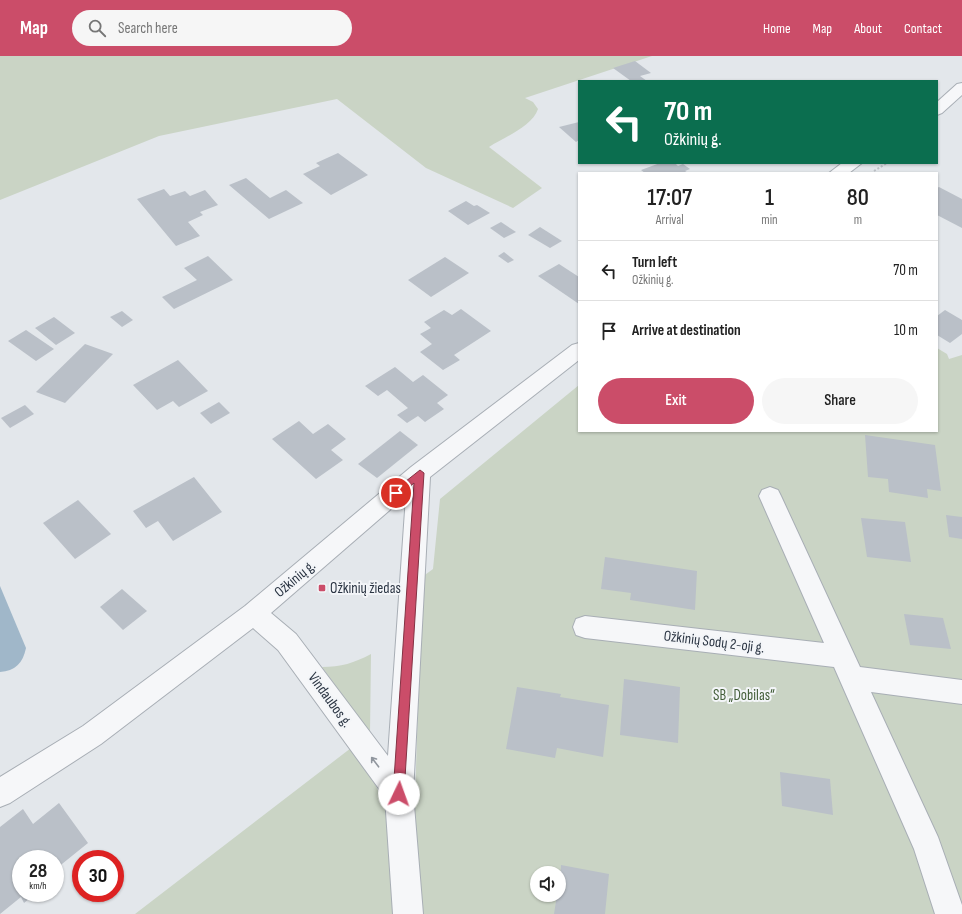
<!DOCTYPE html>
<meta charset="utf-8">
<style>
body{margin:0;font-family:"Sofia Sans Condensed",sans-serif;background:#f6f6f6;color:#222;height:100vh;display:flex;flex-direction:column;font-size:15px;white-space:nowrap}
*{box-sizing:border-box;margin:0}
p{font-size:13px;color:#767676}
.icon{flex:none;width:22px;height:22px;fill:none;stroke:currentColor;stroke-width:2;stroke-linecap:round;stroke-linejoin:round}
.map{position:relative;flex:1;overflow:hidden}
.panel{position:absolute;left:578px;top:116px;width:360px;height:260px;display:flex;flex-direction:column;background:#fff;border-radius:0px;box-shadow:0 1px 3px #0004}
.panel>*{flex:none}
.top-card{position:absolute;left:578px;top:24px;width:360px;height:84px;border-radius:0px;box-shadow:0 1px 3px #0004;background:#0b6e4f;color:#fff;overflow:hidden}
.controls{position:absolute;left:530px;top:810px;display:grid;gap:8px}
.controls a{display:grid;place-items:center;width:36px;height:36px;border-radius:50%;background:#fff;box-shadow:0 1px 3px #0004;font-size:20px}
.speed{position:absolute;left:12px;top:794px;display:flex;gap:8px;font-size:20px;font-weight:700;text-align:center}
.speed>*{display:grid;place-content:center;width:52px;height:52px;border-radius:50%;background:#fff;box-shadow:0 1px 3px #0004;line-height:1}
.speed small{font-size:10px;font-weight:400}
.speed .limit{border:6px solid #d22;background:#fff;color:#111}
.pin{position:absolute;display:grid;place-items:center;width:34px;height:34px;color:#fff;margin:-17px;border:2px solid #fff;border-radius:50%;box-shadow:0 1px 4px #0007}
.me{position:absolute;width:44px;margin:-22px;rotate:3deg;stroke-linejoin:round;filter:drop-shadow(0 0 3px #0008)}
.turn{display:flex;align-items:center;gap:14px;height:84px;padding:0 20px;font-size:18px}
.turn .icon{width:52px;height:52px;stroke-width:2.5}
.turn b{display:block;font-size:28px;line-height:34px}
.eta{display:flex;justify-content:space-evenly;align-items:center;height:68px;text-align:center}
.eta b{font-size:24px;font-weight:600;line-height:28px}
.action{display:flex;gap:8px;margin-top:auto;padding:8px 20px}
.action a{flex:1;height:46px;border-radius:24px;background:#cb4d69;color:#fff;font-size:16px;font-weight:600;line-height:46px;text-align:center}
.action a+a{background:#f6f6f6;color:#222}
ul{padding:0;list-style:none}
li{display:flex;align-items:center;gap:12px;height:60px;padding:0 20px;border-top:1px solid #e0e0e0}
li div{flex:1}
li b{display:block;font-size:15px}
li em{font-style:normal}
header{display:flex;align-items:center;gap:24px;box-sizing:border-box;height:56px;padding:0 20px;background:#cb4d69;color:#fff}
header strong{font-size:19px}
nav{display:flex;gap:22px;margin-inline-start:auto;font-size:14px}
.search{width:280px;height:36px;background:#f6f6f6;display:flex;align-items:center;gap:10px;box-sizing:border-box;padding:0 14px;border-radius:22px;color:#767676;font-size:15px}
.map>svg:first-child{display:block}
.green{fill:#cad4c5;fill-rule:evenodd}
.water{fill:#a0b7c9}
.building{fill:#bac0c8}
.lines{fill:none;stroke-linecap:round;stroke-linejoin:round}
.minor-casing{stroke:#a8aeb5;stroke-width:2}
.path{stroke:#bdc1c6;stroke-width:2;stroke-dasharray:2 2;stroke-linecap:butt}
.minor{fill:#f6f7f9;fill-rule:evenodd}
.oneway{stroke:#90969e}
.route{fill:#cb4d69;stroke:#843244}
.poi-dot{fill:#cb4d69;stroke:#f3f5f8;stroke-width:1.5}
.labels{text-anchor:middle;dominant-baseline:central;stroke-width:4;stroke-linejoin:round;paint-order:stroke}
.street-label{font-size:15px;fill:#2b3543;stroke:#f3f5f8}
.poi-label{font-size:15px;fill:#2b3543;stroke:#f3f5f8;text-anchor:start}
.park-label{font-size:15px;fill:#435e39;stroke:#f3f5f8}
</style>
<header>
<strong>Map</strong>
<div class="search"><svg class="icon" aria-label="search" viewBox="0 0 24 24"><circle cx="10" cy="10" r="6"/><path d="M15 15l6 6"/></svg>Search here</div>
<nav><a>Home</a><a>Map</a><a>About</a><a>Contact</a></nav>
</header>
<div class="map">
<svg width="962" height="858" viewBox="0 0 962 858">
<rect width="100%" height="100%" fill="#e3e7eb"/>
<g class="green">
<path d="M0,0H652L525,42L533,46L538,53C532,71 504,81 489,91L542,132L513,152L426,112L337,43L159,80L0,144Z"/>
<path d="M937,292L947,298L949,303L962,299V858H135L351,692L370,717L383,745L415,744L422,521L433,513L440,443L579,329V375H937ZM537,817H559V839H537Z"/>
<path d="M371,598L370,677L322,611C341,611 354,607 371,598Z"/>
</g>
<path class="water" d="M0,530L26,592C23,607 15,615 0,616Z"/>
<g class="building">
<polygon points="635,5 651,17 640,20 647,25 631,25 613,12"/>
<polygon points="579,66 579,84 576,86 559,71"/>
<polygon points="338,97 368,119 331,139 303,118 320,110 316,107"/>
<polygon points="660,107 675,107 678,110 683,108 690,113 685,115 688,117 645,117 641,114"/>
<polygon points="246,122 270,142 286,134 303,147 269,163 229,129"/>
<polygon points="939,131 962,143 962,172 937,159 937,132"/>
<polygon points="164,133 170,140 185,135 190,140 205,134 218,149 200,156 203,159 188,166 200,180 176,190 137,143"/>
<polygon points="466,145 474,150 477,149 490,157 468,169 448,155"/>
<polygon points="501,166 516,176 504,182 490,172"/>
<polygon points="540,171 562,185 550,192 528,179"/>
<polygon points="504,196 514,204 508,207 498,200"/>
<polygon points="208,200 233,224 174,253 162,241 197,224 184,212"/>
<polygon points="445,201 469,217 431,241 408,224"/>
<polygon points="559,208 579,221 579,248 538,220"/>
<polygon points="461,253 491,275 454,299 460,304 443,314 420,296 432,288 420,278 431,272 424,266 444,254 452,259"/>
<polygon points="945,254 962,264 962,278 950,287 937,279 937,260"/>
<polygon points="122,255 133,264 122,271 110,261"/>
<polygon points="54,261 75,277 56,289 35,272"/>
<polygon points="26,274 54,293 36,305 8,285"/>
<polygon points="85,288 113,298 65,347 36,336"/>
<polygon points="178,304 208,335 179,351 173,345 157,354 133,329"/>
<polygon points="395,311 413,326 423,319 448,339 437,347 444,353 425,366 418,360 407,367 397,359 408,352 387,334 378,340 365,330"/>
<polygon points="219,346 230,357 211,368 200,357"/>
<polygon points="25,349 34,358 10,372 1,362"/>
<polygon points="299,365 313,378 328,368 346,383 331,394 343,404 316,423 272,383"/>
<polygon points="400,375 418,389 377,422 358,408"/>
<polygon points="865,379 935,389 941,435 927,433 928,442 889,436 888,423 868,421"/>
<polygon points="194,421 222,456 173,485 158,465 146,472 133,455"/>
<polygon points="78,444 111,478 75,503 43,467"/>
<polygon points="946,459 962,461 962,483 949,481"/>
<polygon points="861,462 905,466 911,506 867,501"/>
<polygon points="605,501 697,515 695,554 630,544 631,537 601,533"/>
<polygon points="122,533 147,555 123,574 100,551"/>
<polygon points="904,558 943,562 951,593 910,589"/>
<polygon points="624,623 680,631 678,687 620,679"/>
<polygon points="517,631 561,638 560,641 609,649 603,701 557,692 555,702 506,693"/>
<polygon points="780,716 830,723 833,759 782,750"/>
<polygon points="59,747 88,787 57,812 61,817 55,821 55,803 21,803 21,837 36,837 24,847 21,841 0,858 0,771 23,753 33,768"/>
<polygon points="561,809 609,818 605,858 554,858 557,839 559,839"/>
</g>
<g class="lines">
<defs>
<g id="minor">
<polygon points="962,27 962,39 942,57 937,59 937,46 957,28"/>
<polygon points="842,107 862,107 849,117 829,117"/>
<path d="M579,287V304L430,421L413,737L423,858H393L385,741L278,594L253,572L101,688L10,747L0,751V721L83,670L245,550L411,411L572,289ZM406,440L388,700L296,578L271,557Z"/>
<polygon points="770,431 778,434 781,440 860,611 962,624 962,648 871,636 938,781 962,849 962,858 935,858 914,793 834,611 585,582 576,579 573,571 576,563 585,560 824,587 759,440 762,434"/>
</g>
</defs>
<use href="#minor" class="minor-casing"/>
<polyline class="path" points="874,115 887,107"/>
<use href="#minor" class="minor"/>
</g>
<defs><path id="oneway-shaft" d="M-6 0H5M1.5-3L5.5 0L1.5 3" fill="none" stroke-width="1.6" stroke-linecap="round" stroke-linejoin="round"/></defs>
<use class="oneway" href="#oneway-shaft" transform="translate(375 706) rotate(-127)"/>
<polygon class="route" points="420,414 424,417 404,738 403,741 399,743 395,741 393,738 414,427 399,440 393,440 391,437"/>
<rect class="poi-dot" x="318" y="528" width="8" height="8" rx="2"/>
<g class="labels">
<g class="street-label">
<text transform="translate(295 523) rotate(-40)">Ožkinių g.</text>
<text transform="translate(714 586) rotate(7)">Ožkinių Sodų 2-oji g.</text>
<text transform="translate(330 644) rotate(54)">Vindaubos g.</text>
</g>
<g class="poi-label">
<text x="330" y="532">Ožkinių žiedas</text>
</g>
<g class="park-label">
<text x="744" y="639">SB „Dobilas“</text>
</g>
</g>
</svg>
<div class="controls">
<a><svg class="icon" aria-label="sound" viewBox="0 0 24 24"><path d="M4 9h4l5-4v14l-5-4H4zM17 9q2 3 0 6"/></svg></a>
</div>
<div class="speed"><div>28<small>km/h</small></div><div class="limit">30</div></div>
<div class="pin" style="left:396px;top:437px;background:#d93025"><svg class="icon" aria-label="arrive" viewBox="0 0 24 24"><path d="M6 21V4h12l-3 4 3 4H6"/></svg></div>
<svg class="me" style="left:399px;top:738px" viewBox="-20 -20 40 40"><circle r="19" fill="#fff"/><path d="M0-13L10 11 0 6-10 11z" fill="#cb4d69"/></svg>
<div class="top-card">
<div class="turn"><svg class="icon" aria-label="left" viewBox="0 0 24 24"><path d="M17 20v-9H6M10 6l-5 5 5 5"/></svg><div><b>70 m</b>Ožkinių g.</div></div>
</div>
<section class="panel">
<div class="eta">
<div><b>17:07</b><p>Arrival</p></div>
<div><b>1</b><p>min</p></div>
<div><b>80</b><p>m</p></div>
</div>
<ul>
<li><svg class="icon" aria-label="left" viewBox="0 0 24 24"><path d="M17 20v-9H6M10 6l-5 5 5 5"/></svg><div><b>Turn left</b><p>Ožkinių g.</p></div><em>70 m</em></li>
<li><svg class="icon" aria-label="arrive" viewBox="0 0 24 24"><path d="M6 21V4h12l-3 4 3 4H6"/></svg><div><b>Arrive at destination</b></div><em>10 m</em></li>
</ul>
<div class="action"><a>Exit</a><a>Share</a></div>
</section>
</div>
